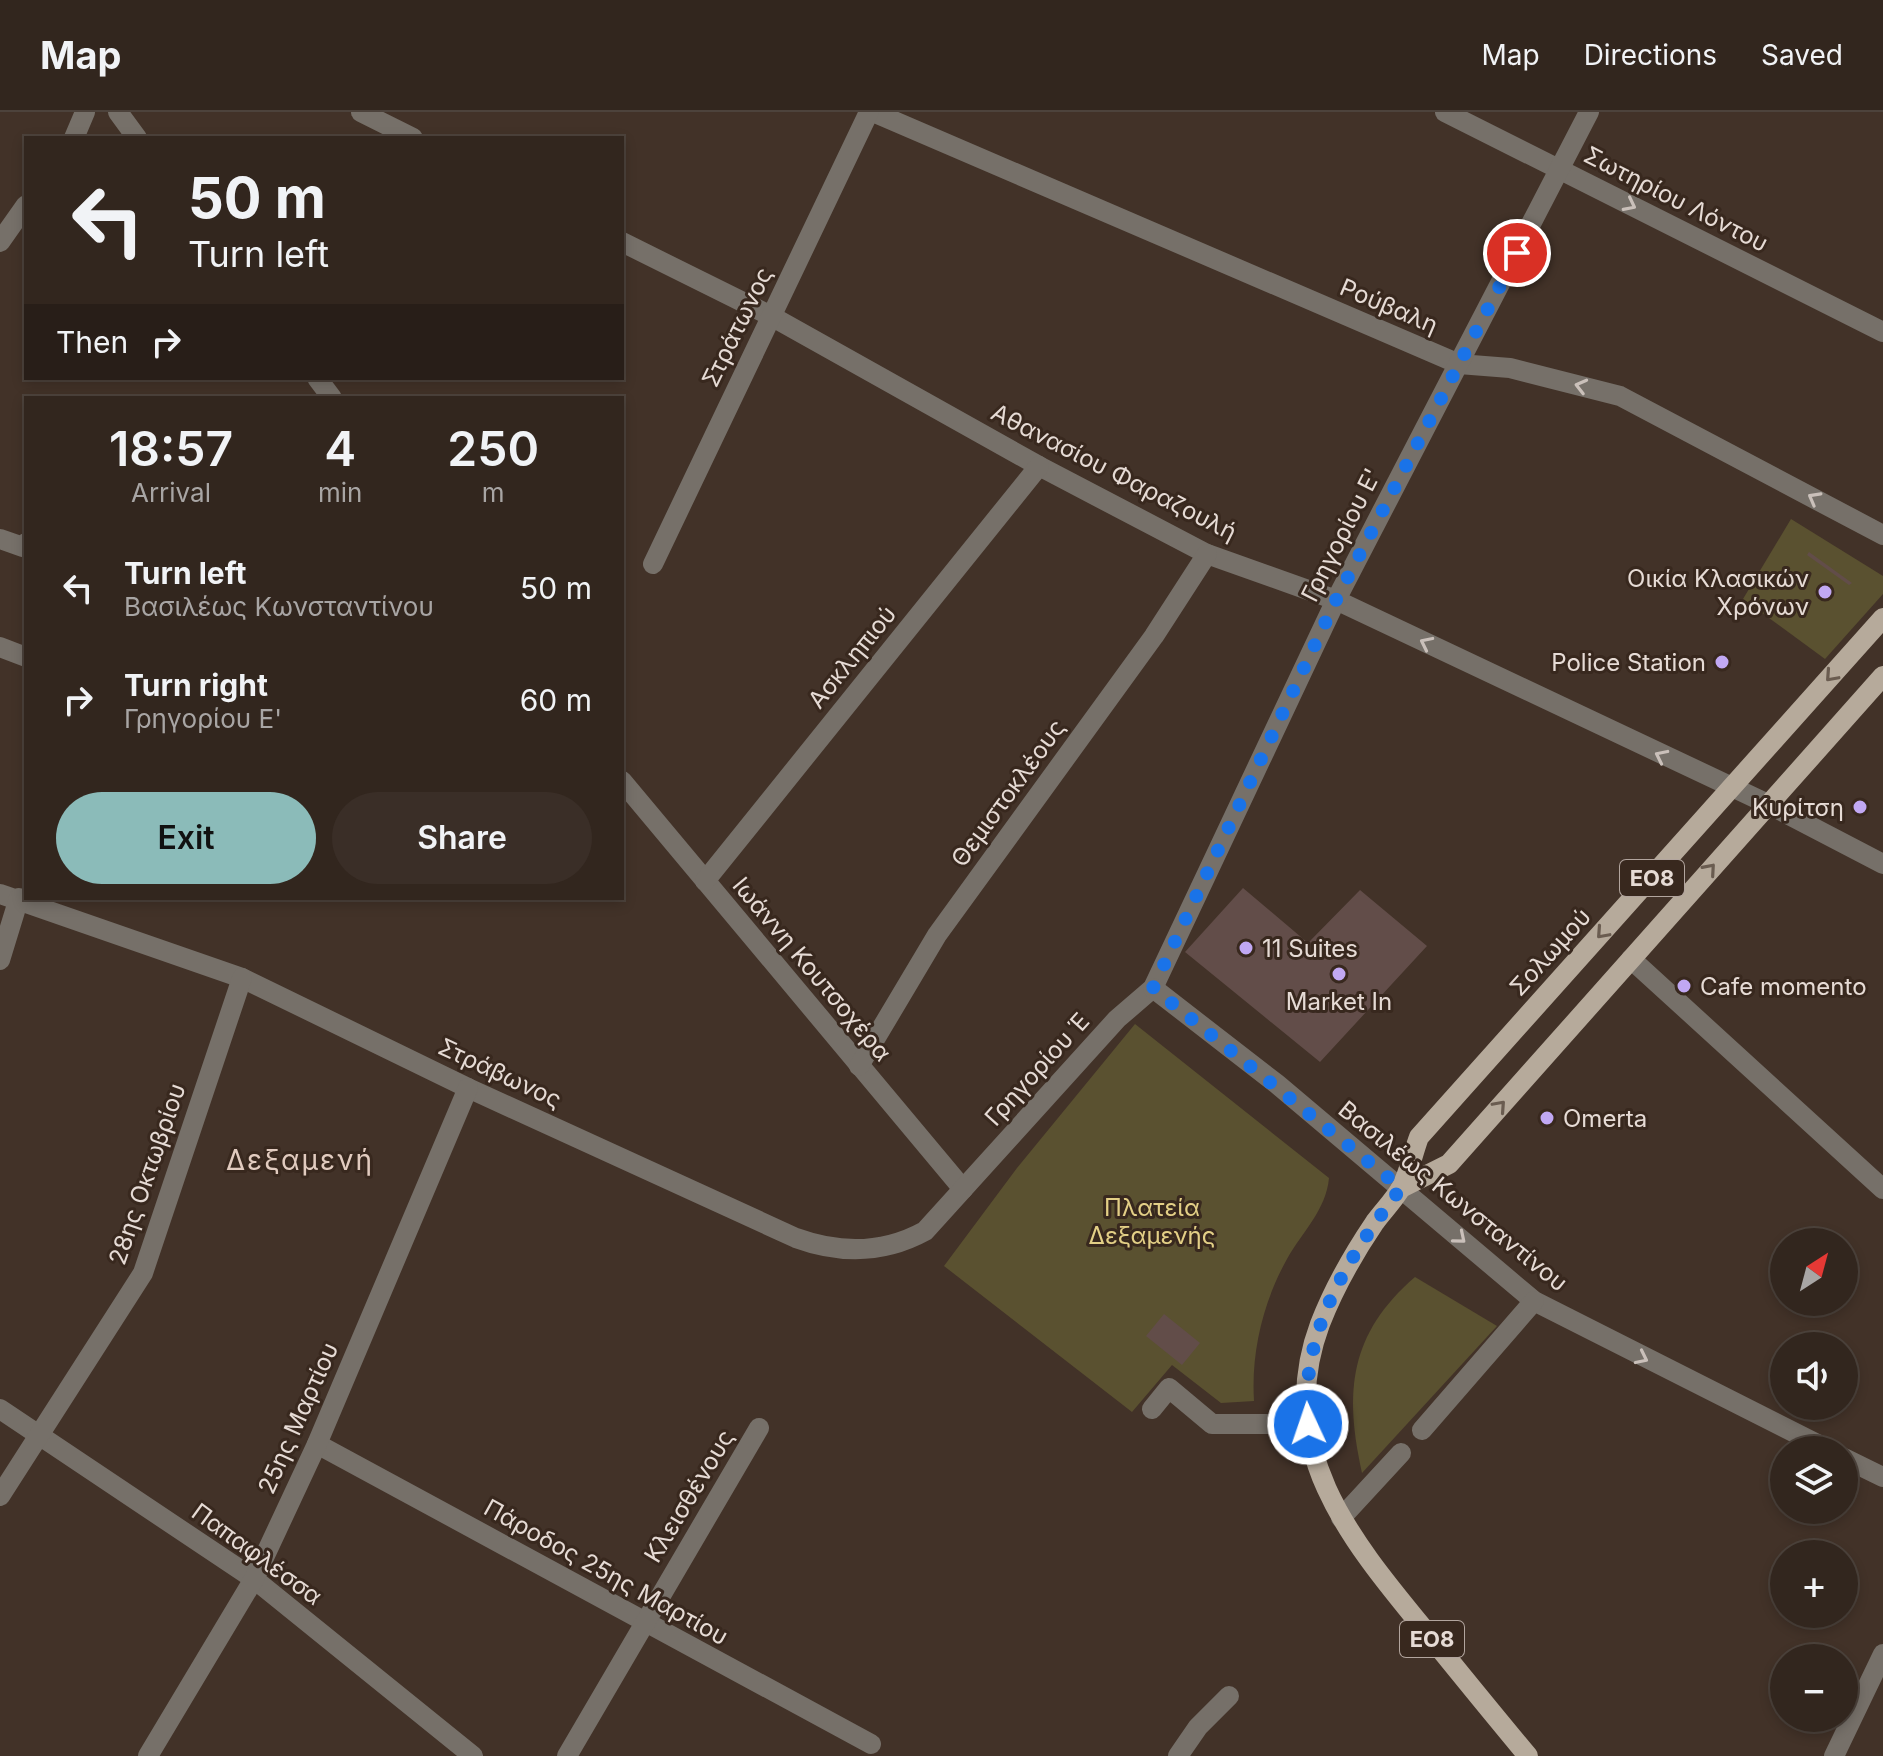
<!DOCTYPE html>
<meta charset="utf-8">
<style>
body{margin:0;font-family:Inter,sans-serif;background:#3a2e27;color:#f1f3f6;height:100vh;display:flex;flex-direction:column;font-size:30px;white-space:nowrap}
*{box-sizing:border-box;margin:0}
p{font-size:26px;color:#a8a5a4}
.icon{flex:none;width:44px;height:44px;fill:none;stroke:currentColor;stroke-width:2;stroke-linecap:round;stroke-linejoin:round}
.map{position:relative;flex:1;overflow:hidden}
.sheet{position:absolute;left:24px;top:284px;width:600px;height:504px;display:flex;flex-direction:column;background:#32261e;border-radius:0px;box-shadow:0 4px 12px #0003,0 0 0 2px #4d433c}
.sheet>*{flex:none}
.banner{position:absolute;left:24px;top:24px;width:600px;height:244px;border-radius:0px;box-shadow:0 4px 12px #0003,0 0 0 2px #4d433c;background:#32261e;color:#f1f3f6;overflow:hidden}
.needle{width:52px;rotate:36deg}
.tools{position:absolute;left:1770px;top:1116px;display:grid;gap:16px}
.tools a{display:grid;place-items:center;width:88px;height:88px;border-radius:50%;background:#32261e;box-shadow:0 4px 12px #0003,0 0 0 2px #4d433c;font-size:40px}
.pin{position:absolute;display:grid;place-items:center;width:68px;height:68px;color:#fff;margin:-34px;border:4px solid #fff;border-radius:50%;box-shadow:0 2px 8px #0007}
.me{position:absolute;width:88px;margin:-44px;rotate:357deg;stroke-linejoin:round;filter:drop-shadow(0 0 6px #0008)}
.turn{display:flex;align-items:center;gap:28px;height:168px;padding:0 32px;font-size:36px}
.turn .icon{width:104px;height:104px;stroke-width:2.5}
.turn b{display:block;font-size:56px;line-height:68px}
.then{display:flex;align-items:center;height:76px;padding:0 32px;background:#0003;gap:16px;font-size:30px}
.eta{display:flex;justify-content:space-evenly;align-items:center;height:136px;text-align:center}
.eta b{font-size:48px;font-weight:600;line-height:56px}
.primary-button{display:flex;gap:16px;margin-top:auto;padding:16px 32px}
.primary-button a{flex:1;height:92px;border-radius:48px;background:#8bbbb9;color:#111;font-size:32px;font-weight:600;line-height:92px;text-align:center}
.primary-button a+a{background:#3a2e27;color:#f1f3f6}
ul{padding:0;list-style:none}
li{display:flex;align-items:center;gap:24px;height:112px;padding:0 32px}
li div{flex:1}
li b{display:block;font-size:30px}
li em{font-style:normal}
header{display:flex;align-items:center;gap:48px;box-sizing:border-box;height:112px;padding:0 40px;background:#32261e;border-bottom:2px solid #4d433c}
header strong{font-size:38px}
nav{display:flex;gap:44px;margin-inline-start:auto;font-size:28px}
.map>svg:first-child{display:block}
.green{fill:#5a5130}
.building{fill:#624d49}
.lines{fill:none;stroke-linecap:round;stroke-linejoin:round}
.minor{stroke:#767069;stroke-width:20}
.major{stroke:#b6aa9b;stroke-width:20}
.oneway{stroke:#cac0ba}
.oneway2{stroke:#6a5c50}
.route{stroke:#1a73e8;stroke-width:14;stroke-dasharray:0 25.2}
.poi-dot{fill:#c1a8f3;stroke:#38281e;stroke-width:3}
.labels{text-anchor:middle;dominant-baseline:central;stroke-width:6;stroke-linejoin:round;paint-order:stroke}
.shield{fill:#38281e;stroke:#b2a59e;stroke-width:2}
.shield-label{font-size:22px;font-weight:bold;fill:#e6dbd5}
.street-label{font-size:24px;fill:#e6dbd5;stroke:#38281e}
.poi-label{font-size:24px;fill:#e6dbd5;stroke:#38281e;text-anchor:end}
.park-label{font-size:24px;fill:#e3cf86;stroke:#38281e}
.quarter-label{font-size:28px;letter-spacing:2px;fill:#e1cbbf;stroke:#38281e}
</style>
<header>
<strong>Map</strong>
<nav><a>Map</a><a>Directions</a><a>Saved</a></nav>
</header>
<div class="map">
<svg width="1883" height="1644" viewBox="0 0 1883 1644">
<rect width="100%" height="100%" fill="#423228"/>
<g class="green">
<polygon points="1791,407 1883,464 1883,482 1825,547 1743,487"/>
<path d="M1135,912L1329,1066C1326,1098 1303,1119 1287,1147C1263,1190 1251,1240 1254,1289L1221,1291L1172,1253L1132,1300L944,1154L1017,1056Z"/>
<path d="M1415,1165L1497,1214L1362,1361C1344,1280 1349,1222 1415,1165Z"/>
</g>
<g class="building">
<polygon points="1809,440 1852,471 1849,473 1807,443"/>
<polygon points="1243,776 1308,831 1360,778 1427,834 1320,950 1185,840"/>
<polygon points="1164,1202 1200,1231 1182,1253 1146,1224"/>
</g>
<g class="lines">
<g class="minor">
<polyline points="118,0 137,26"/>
<polyline points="361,0 413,26"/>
<polyline points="873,0 1459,252 1510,256 1620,284 1883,423"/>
<polyline points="1445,0 1883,220"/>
<polyline points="74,26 85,0"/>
<polyline points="0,130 26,93"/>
<polyline points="622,130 771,204 1039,354 1207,442 1336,488 1768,692 1883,752"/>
<polyline points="317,266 332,286"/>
<polyline points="0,427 23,435 26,431"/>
<polyline points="653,452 869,0"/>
<polyline points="0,535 26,545"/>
<polyline points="622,669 963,1077"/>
<polyline points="705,769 1039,354"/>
<path d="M0,782L242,866L468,976L796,1126C840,1142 883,1142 925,1119L1117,907L1153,876L1336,488L1589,0"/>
<polyline points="1631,847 1883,1077"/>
<polyline points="0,848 19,786"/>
<polyline points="1153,876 1277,972 1534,1189 1829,1338"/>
<polyline points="859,954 937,823 1154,524 1207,442"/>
<polyline points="0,1297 254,1467 473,1644"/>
<polyline points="1152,1297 1169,1276 1212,1312 1308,1312"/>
<polyline points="1422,1318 1534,1189"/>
<polyline points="317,1332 871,1632"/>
<polyline points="1844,1346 1883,1365"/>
<polyline points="0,1384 143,1161 242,866"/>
<polyline points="1341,1406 1401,1341"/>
<polyline points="148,1644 254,1467 317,1332 468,976"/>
<polyline points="567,1644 759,1316"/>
<polyline points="1178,1644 1198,1615 1229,1584"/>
<polyline points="1834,1644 1883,1542"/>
</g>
<g class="major">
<polyline points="1401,1076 1449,1052 1883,564"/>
<path d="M1528,1644C1493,1602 1458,1559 1424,1517C1349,1426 1274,1335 1320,1212C1334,1176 1354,1141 1375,1110C1383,1099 1394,1088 1401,1076C1409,1061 1413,1041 1419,1025L1883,506"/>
</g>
</g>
<defs><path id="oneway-chevron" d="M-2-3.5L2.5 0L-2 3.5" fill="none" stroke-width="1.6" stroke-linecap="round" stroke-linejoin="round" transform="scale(2)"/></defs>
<g class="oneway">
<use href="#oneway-chevron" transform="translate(1630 93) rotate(27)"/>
<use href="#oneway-chevron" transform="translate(1581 274) rotate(-166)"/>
<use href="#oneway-chevron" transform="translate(1814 386) rotate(-151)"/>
<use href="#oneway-chevron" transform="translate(1426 531) rotate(-154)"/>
<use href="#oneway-chevron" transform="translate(1661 644) rotate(-154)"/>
<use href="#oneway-chevron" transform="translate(1460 1126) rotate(40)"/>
<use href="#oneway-chevron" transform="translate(1642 1246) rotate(26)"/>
</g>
<g class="oneway2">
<use href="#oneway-chevron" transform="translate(1831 564) rotate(132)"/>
<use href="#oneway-chevron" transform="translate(1710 757) rotate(-49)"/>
<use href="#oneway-chevron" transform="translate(1602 821) rotate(132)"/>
<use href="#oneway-chevron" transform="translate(1500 994) rotate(-48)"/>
</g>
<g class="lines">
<path class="route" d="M1308,1312C1299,1221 1348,1146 1401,1076L1153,876L1336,488L1517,141"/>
</g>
<g class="poi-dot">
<circle cx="1825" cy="480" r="8"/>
<circle cx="1722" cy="550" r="8"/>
<circle cx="1860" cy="695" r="8"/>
<circle cx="1246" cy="836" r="8"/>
<circle cx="1339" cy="862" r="8"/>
<circle cx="1684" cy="874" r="8"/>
<circle cx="1547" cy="1006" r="8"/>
</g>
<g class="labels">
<g class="shield">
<rect x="1620" y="748" width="64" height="36" rx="6"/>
<rect x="1400" y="1509" width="64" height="36" rx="6"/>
</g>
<g class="shield-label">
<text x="1652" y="766">ΕΟ8</text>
<text x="1432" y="1527">ΕΟ8</text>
</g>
<g class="street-label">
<text transform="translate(1676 87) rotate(27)">Σωτηρίου Λόντου</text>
<text transform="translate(1389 194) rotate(23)">Ρούβαλη</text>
<text transform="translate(737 215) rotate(-64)">Στράτωνος</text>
<text transform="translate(1114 360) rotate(27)">Αθανασίου Φαραζουλή</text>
<text transform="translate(1341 423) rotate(-63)">Γρηγορίου Ε'</text>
<text transform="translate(852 545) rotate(-51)">Ασκληπιού</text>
<text transform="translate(1008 681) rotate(-54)">Θεμιστοκλέους</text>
<text transform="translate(1550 840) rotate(-48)">Σολωμού</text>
<text transform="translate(812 857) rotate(50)">Ιωάννη Κουτσοχέρα</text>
<text transform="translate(1037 957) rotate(-48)">Γρηγορίου Έ</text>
<text transform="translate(500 961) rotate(25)">Στράβωνος</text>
<text transform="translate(147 1062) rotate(-71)">28ης Οκτωβρίου</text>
<text transform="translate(1453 1084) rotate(39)">Βασιλέως Κωνσταντίνου</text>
<text transform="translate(298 1306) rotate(-66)">25ης Μαρτίου</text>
<text transform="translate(689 1384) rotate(-59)">Κλεισθένους</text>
<text transform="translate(257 1442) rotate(36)">Παπαφλέσσα</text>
<text transform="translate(606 1460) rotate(29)">Πάροδος 25ης Μαρτίου</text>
</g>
<g class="poi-label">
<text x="1809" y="466">Οικία Κλασικών<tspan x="1809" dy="28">Χρόνων</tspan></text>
<text x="1706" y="550">Police Station</text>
<text x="1844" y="695">Κυρίτση</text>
<text x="1262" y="836" text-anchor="start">11 Suites</text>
<text x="1700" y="874" text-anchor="start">Cafe momento</text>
<text x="1339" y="889" text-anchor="middle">Market In</text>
<text x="1563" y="1006" text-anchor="start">Omerta</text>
</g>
<g class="park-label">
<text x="1152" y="1095">Πλατεία<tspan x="1152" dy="28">Δεξαμενής</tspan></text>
</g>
<g class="quarter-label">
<text x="300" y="1048">Δεξαμενή</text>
</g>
</g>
</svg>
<div class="tools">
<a><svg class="needle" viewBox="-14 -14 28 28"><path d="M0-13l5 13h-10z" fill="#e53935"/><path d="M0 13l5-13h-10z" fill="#a8a5a4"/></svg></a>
<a><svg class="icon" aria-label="sound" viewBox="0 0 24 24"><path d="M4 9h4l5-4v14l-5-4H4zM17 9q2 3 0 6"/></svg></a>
<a><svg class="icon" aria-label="layers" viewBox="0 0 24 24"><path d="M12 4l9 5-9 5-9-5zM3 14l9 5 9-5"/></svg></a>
<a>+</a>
<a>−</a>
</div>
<div class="pin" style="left:1517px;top:141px;background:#d93025"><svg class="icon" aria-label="arrive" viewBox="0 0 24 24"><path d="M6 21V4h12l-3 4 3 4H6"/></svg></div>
<svg class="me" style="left:1308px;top:1312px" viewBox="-20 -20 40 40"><circle r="17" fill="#1a73e8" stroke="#fff" stroke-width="3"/><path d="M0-11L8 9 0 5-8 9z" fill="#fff"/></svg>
<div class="banner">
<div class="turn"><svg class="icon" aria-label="left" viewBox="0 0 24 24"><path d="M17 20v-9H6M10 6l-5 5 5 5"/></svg><div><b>50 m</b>Turn left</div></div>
<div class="then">Then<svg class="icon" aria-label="right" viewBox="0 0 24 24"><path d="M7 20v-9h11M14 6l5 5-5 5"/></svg></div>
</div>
<section class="sheet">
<div class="eta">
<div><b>18:57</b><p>Arrival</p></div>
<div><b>4</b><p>min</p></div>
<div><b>250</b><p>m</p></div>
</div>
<ul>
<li><svg class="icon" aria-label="left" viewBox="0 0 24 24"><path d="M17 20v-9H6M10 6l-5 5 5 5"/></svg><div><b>Turn left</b><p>Βασιλέως Κωνσταντίνου</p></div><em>50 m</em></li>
<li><svg class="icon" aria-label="right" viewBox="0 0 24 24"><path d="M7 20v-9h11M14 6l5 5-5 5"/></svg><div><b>Turn right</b><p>Γρηγορίου Ε'</p></div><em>60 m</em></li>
</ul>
<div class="primary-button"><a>Exit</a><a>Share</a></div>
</section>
</div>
